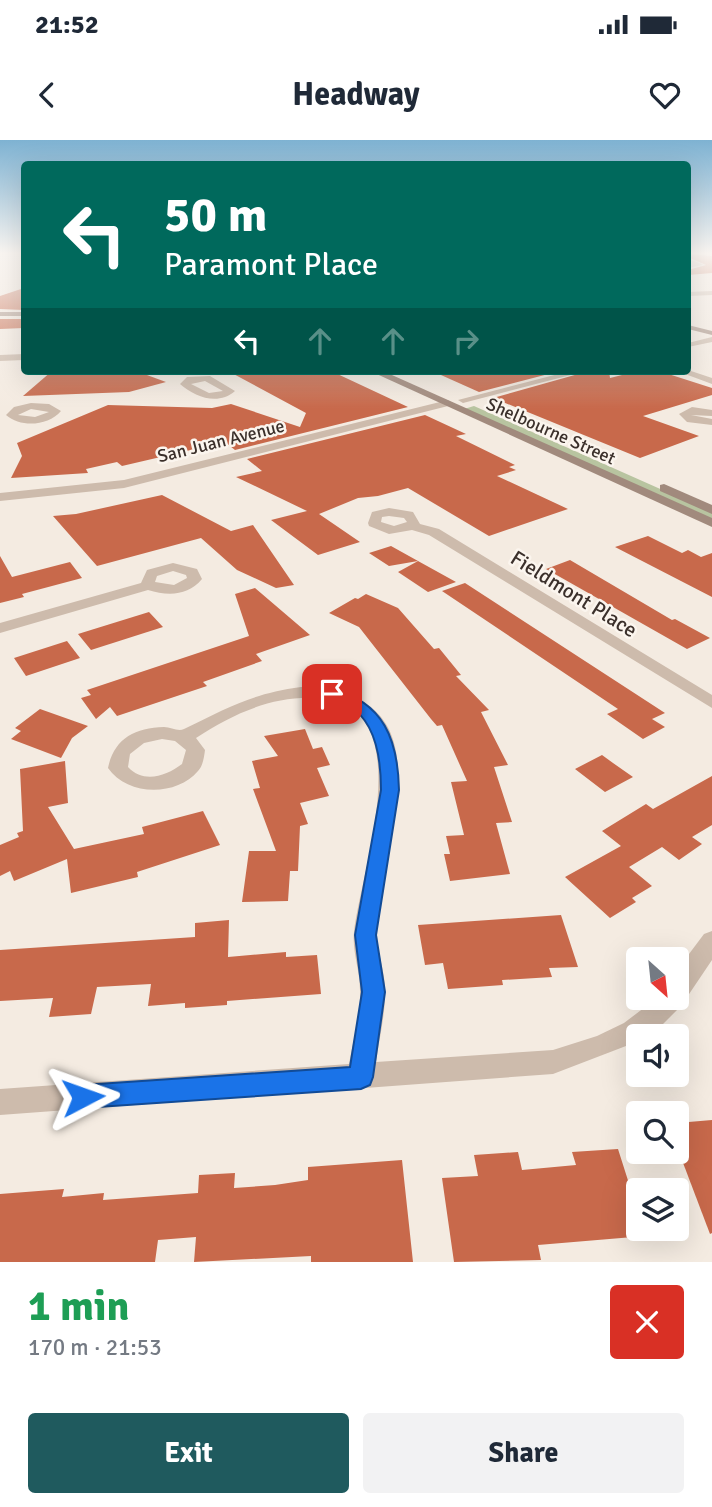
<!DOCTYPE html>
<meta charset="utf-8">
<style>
body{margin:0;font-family:Signika,sans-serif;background:#f2f2f3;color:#1f2937;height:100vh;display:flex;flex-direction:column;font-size:26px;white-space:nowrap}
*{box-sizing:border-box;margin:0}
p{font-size:23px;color:#747a83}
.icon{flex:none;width:38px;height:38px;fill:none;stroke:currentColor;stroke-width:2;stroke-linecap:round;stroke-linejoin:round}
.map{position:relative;height:1122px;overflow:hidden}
.drawer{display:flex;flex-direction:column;background:#fff;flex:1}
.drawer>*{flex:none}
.top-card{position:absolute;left:21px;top:21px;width:670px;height:214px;border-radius:7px;box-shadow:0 7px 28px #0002;background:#00695c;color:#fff;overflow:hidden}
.needle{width:46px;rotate:153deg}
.buttons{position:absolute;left:626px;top:807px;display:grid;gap:14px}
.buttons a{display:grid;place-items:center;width:63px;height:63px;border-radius:7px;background:#fff;box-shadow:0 7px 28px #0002;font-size:35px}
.pin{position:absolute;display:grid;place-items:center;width:60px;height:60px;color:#fff;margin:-30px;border-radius:14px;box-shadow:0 4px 10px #0006}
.me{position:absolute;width:77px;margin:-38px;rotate:86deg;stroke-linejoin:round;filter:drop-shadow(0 0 5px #0008)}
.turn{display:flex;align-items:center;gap:24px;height:147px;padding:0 28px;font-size:32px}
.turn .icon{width:91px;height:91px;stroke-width:2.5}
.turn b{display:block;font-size:49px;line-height:60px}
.lanes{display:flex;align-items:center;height:66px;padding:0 28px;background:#0003;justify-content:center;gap:35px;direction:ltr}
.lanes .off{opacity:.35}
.round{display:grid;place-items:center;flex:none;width:74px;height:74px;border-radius:7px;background:#f2f2f3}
.head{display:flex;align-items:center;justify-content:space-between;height:119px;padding:0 28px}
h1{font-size:42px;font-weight:700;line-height:52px;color:#1e9e55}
.cta{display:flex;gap:14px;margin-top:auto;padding:14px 28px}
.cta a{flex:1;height:80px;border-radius:7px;background:#1f5a5e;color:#fff;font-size:28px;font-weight:700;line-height:80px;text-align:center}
.cta a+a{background:#f2f2f3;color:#1f2937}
.status{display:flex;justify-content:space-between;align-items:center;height:49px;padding:0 35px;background:#fff;direction:ltr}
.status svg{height:19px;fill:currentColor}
header{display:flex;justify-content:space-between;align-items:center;height:91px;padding:0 28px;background:#fff;font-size:32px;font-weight:700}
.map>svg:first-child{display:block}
.green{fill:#b8c4a0}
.building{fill:#c8694b}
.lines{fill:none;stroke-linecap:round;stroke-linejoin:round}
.street{fill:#cdbbac;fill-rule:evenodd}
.secondary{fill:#a18a7d;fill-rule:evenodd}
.route{fill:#1a73e8;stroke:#114b97;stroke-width:2}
.labels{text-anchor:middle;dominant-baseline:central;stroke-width:5;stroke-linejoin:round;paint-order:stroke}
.far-street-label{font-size:18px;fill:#3b302b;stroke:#fbf5ee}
.street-label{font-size:21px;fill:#3b302b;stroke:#fbf5ee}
</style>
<div class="status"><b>21:52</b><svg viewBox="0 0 49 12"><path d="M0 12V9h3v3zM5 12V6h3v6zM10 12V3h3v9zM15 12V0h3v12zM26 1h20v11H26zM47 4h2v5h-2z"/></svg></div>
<header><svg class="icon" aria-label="back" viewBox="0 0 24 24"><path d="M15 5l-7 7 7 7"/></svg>Headway<svg class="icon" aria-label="heart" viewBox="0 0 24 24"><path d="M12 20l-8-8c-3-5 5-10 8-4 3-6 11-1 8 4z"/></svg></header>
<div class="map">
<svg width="712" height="1122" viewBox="0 0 712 1122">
<rect width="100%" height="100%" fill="#f4ebe1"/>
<polygon class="green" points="474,266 712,372 712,381 464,269"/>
<g class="building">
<polygon points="690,114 712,116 712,133 688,135 688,130 706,125 688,117"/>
<polygon points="24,148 24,170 0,169 0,156"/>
<polygon points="24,179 24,188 0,189 0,179"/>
<polygon points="52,231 136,231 166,242 129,252 23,256"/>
<polygon points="228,231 331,231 408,267 235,310 225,302 122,326 117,322 86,329 88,333 11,338 22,316 17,303 108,265 212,268 231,264 300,287 306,273"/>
<polygon points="432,231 560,231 479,252"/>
<polygon points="589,231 609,231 610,238 638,231 659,231 712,248 712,255 643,276 699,296 640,318 493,258"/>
<polygon points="425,275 466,294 456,296 515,325 509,327 516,330 497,336 568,369 489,396 408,348 378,356 358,358 319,374 360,402 318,415 271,380 307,371 236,337 262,331 247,319"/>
<polygon points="162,355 231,391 253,385 294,445 276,448 237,430 201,398 97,426 53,376 76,374"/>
<polygon points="648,396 682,413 688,410 701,417 712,413 712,457 615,407"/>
<polygon points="391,406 418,421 456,442 428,452 398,432 418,421 389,426 369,413"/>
<polygon points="0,416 12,437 70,422 82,438 22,454 24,457 0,463"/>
<polygon points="570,420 672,480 675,479 710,498 687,509 546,429"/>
<polygon points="465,443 665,573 652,579 665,587 643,599 607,574 618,569 442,451"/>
<polygon points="255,448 310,495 256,514 262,521 203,542 207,546 117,576 110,567 96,579 81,558 91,555 87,550 249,496 235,454"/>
<polygon points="366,454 398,468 434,509 439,508 461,535 456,536 489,570 481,572 508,625 494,627 512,682 496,683 510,734 450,741 444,714 450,714 446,696 464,695 451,642 467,641 442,585 437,586 431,579 359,487 329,473 355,458 358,459"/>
<polygon points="149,472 163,487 91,510 78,494"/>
<polygon points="67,501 80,518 26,536 14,518"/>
<polygon points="40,569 88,586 72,598 61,618 11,599 21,591 15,588"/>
<polygon points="305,589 313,609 322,607 330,625 317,628 329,656 300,663 308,684 300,686 298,731 290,731 288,761 242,762 249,711 276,711 253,649 260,648 252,621 278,616 264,596"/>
<polygon points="602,615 613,623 633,637 605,652 575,629"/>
<polygon points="65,621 68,663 48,667 74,709 144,694 142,687 203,671 220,705 137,732 138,737 71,753 67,719 14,741 10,731 0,736 0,705 19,697 17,693 23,691 20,629"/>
<polygon points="712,636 712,685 692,697 702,704 679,720 662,707 629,727 652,746 632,758 636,762 610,778 565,737 621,706 602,691 646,664 653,669"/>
<polygon points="561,775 578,827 549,828 552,837 502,840 503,845 448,849 443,823 425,825 418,785"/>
<polygon points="229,780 228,817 286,812 286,817 317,815 321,854 227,861 227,865 185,868 185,863 148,866 151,844 97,847 91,874 49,877 53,858 0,861 0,810 195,797 195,783"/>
<polygon points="712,980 712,1093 710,1094 677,1007 677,983"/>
<polygon points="618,1009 639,1075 639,1088 643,1088 645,1096 538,1105 541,1120 454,1122 442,1038 478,1036 474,1015 518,1012 522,1030 576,1025 572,1012"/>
<polygon points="402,1020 413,1122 311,1122 311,1116 194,1122 196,1097 158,1100 155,1122 0,1122 0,1054 64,1049 62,1057 104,1053 103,1060 198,1053 199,1035 235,1033 234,1048 275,1045 308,1040 308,1027"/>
</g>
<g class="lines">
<g class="street">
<polygon points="688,119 702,124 703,125 688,128 690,124"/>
<polygon points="712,151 712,155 688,156 688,152"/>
<polygon points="712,197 712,202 688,207 688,203"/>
<polygon points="24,214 24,220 0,221 0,215"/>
<polygon points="688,230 712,238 712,244 677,231"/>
<polygon points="570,231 586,231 463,263 458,260"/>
<path d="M210,236L235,251C218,266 195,257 180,244L187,237ZM205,241L223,251L209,253L191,244Z"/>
<polygon points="448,260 453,263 452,265 124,348 0,361 0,353 124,340"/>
<path d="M31,263L49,264L61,271C48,286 21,288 6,275L14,267ZM31,269L49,272L35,277L18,275Z"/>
<polygon points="692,267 712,270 712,276 691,275 712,279 712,285 687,282 679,274"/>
<path d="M389,368L413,372L420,384L439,389L712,555V568L429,395L412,390L389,394L369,386L368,383L372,372ZM389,376L404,378L407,382L394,386L381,382L382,377Z"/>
<path d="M173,423L197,429L202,439C188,456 168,456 148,450L0,493V483L141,443L147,430ZM173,431L186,435L187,438L174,445L155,442L157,436Z"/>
<path d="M301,547C458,552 378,702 377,795C377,814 386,833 385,853C385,876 379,900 376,922L553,910L597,896L624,883L657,858H677V830L704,794L712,791V820L681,866L657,890L648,896H639V901L553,934L0,975V949L349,924C353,901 361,874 360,850C360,831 352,811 354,792C361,729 424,562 315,558C272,556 232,574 196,598L205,610C204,617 203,626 198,631C176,657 127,656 108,628C114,599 134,588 164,587C171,587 178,592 184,589C229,567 251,554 301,547ZM162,599L175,601L186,610L182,624C166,636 144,644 128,627L130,614L144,603Z"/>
</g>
<g class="secondary">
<rect x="0" y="172" width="24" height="4"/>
<polygon points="688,185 712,191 712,195 688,189"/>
<polygon points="370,231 383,231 712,378 712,387"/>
<polygon points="664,344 712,365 712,374 660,351 660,345"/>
</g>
</g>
<linearGradient id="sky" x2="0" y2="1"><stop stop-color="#7eb2d2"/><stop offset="0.42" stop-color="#faf6f2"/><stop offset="1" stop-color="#faf6f2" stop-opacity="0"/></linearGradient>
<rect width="712" height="269" fill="url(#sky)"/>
<path class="route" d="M332,549C384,562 398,600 399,650L376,795L385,852L373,937L370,945L361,949L83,968L74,965L71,957L74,948L83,945L350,927L362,852L355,795L381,650C381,621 377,582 349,566C340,561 331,561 324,554L326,551Z"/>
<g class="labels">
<g class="far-street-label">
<text transform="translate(551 291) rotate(24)">Shelbourne Street</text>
<text transform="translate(221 301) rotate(-14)">San Juan Avenue</text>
</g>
<g class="street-label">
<text transform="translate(574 454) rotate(32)">Fieldmont Place</text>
</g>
</g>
</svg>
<div class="buttons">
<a><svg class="needle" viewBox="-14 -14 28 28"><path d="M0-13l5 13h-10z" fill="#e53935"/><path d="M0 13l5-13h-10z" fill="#747a83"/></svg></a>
<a><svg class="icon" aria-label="sound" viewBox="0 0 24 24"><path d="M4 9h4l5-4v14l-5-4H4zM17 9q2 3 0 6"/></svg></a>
<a><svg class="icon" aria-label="search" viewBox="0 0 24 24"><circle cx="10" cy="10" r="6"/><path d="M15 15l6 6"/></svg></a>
<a><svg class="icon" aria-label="layers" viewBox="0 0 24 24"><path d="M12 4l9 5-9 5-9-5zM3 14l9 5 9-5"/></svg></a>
</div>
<div class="pin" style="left:332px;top:554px;background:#d93025"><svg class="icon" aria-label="arrive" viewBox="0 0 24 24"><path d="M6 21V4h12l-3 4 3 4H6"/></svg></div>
<svg class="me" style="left:83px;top:957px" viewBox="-20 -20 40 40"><path d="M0-17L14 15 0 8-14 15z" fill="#1a73e8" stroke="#fff" stroke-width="4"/></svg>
<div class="top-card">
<div class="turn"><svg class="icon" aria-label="left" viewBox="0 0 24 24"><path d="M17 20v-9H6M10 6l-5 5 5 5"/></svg><div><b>50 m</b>Paramont Place</div></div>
<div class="lanes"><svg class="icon" aria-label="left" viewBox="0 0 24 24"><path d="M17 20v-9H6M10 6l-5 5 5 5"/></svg><svg class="icon off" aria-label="ahead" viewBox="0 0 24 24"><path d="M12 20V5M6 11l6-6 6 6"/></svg><svg class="icon off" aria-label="ahead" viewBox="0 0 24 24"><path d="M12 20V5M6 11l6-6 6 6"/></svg><svg class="icon off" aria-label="right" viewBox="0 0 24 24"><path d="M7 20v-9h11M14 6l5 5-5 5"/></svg></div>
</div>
</div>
<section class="drawer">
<div class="head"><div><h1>1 min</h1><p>170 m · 21:53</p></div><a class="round" style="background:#d93025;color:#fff"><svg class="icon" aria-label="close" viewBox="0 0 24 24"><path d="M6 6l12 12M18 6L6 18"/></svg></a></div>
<div class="cta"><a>Exit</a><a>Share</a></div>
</section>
